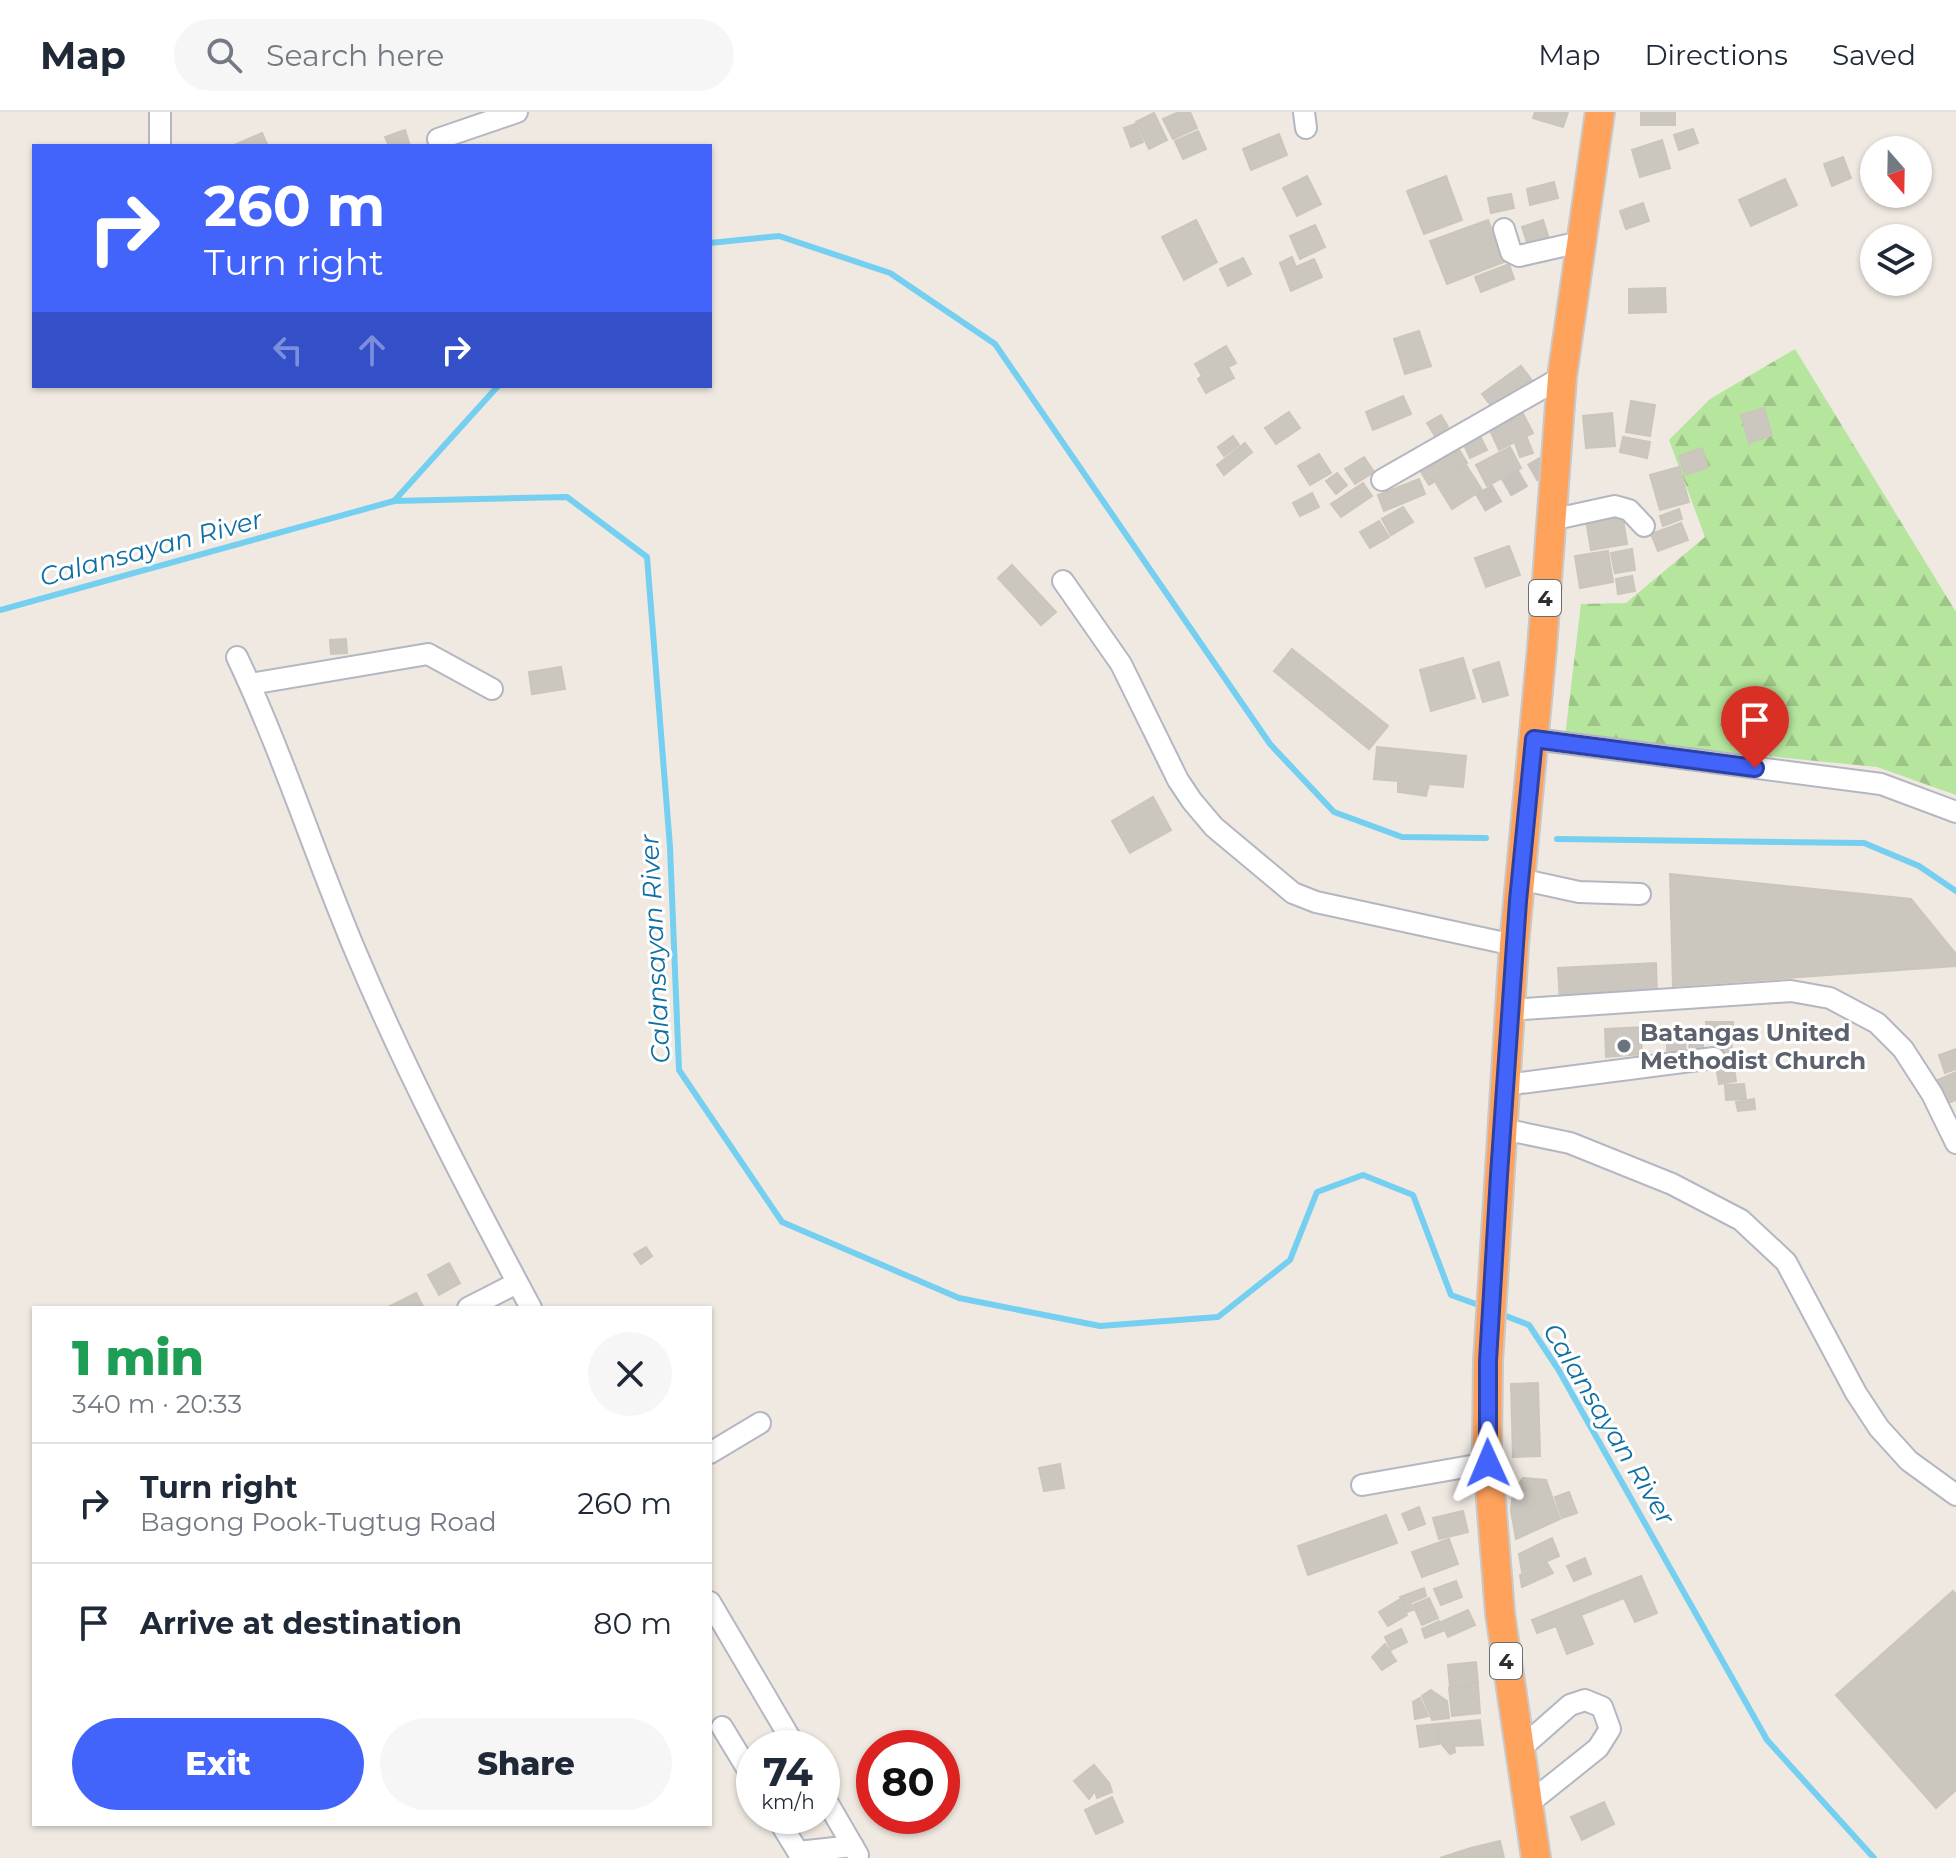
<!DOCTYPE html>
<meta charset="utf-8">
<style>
body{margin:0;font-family:Montserrat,sans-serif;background:#f6f6f7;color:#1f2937;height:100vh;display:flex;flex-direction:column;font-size:30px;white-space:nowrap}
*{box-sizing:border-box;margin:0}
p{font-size:26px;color:#747a83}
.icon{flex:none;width:44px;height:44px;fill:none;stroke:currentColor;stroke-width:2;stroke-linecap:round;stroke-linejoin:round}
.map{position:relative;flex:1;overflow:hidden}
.drawer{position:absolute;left:32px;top:1194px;width:680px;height:520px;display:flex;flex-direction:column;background:#fff;border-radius:0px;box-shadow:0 2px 6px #0004}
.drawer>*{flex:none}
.hud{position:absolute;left:32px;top:32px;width:680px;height:244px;border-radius:0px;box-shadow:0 2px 6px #0004;background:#4264fb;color:#fff;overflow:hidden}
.needle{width:52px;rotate:160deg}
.fabs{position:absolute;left:1860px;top:24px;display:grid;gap:16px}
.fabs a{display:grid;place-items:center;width:72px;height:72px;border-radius:50%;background:#fff;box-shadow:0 2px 6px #0004;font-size:40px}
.speed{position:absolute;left:736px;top:1618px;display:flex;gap:16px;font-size:40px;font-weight:700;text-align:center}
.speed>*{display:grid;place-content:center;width:104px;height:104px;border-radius:50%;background:#fff;box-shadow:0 2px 6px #0004;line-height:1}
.speed small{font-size:20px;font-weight:400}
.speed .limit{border:12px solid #d22;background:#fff;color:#111}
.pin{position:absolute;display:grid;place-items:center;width:68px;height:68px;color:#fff;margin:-82px -34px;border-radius:50% 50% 50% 0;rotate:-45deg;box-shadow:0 0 8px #0007}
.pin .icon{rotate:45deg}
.me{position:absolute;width:88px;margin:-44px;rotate:359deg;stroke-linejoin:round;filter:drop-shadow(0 0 6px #0008)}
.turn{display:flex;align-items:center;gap:28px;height:168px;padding:0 40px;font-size:36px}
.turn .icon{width:104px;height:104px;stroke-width:2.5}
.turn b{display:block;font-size:56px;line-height:68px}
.lanes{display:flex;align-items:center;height:76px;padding:0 40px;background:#0003;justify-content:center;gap:40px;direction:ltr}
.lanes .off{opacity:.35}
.round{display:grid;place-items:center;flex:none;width:84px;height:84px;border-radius:42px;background:#f6f6f7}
.head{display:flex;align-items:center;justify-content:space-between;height:136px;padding:0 40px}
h1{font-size:48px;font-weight:800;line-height:60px;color:#1e9e55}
.primary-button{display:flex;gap:16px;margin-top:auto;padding:16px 40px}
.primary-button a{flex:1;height:92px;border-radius:48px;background:#4264fb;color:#fff;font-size:32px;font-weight:800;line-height:92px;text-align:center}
.primary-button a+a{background:#f6f6f7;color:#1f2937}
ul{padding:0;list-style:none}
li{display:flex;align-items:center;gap:24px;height:120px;padding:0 40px;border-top:2px solid #e0e1e3}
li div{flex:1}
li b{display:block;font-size:30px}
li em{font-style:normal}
header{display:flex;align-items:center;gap:48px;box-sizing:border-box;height:112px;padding:0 40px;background:#fff;border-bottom:2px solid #e0e1e3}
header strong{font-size:38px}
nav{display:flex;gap:44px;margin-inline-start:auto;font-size:28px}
.search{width:560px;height:72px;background:#f6f6f7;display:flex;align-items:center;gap:20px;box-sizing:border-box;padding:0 28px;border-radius:44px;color:#747a83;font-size:30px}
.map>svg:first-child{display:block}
.forest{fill:url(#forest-firs)}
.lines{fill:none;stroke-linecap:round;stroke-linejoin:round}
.stream{stroke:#75cff0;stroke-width:6}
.building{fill:#cbc7bf;stroke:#cbc5ba;stroke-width:2}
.minor-tunnel{stroke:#c8c4bd;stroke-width:20;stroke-dasharray:20 10;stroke-linecap:butt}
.minor-casing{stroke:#b4b7c1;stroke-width:24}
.highway-casing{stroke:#c9c9c9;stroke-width:32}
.minor{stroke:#fff;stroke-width:20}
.highway{stroke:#ffa35c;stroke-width:28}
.route-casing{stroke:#2b41a3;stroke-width:20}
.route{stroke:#4264fb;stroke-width:14}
.worship-dot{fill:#6b7280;stroke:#fff;stroke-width:3}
.labels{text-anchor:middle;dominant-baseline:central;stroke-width:6;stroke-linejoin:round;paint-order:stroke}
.shield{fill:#fff;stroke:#6d6d6d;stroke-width:2}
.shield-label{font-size:22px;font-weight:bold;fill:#2e2e2e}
.worship-label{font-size:24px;font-weight:bold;fill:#5b616d;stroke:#fff;text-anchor:start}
.water-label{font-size:26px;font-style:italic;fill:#0d6fa3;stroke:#fff}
</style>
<header>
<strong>Map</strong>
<div class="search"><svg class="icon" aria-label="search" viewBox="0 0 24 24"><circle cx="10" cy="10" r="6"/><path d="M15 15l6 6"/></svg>Search here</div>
<nav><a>Map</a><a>Directions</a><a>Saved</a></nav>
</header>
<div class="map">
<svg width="1956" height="1746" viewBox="0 0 1956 1746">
<defs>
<pattern id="forest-firs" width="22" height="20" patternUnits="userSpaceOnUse" patternTransform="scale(2)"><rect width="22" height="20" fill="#b6e59e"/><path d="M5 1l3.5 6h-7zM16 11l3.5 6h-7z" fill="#9dc588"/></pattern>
</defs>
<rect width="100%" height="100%" fill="#efe9e1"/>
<polygon class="forest" points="1795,237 1956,500 1956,683 1877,655 1565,624 1581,492 1626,491 1705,425 1669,328 1710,287"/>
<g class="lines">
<g class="stream">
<polyline points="710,131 779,124 890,161 995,232 1270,632 1334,700 1402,725 1486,726"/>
<polyline points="394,389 498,274"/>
<polyline points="0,498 394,389 567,385 647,445 670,735 679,958 782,1110 959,1186 1100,1214 1218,1205 1290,1148 1317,1080 1363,1063 1413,1083 1451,1183 1484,1195"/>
<polyline points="1557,727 1864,731 1919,754 1956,779"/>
<polyline points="1498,1201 1529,1213 1558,1257 1767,1628 1874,1746"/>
</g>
</g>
<g class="building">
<polygon points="1179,0 1190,0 1197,16 1173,27 1163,7"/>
<polygon points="1535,0 1568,0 1563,15 1533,6"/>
<rect x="1641" y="0" width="34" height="13"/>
<polygon points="1154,1 1167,28 1149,37 1136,10"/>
<polygon points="1135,12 1143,30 1131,35 1124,16"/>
<polygon points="1693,17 1698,31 1679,38 1674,23"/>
<polygon points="405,18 410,34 389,34 385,25"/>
<polygon points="1198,19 1206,37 1183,47 1175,29"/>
<polygon points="262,21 268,34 232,34"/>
<polygon points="1279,22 1287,43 1251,58 1243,37"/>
<polygon points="1662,28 1670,56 1640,65 1632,38"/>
<polygon points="1843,45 1851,66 1832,74 1824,52"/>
<polygon points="1307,64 1321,92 1297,104 1283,76"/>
<polygon points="1446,64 1462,108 1424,122 1407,79"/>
<polygon points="1785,67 1797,93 1751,114 1739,88"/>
<polygon points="1554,70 1558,86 1530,93 1527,77"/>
<polygon points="1511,82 1514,96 1491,101 1488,86"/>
<polygon points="1643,91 1649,109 1626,117 1620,99"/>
<polygon points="1196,108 1217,150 1184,168 1162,125"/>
<polygon points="1488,108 1504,150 1447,172 1430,129"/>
<polygon points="1543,108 1550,130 1529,136 1522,115"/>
<polygon points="1315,113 1325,135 1300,147 1290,124"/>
<polygon points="1292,145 1296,155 1314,147 1322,165 1291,179 1280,151"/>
<polygon points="1243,146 1251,162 1228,174 1220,157"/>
<polygon points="1509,152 1514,167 1481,180 1475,165"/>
<polygon points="1665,176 1666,200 1629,201 1629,177"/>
<polygon points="1419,219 1431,254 1405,262 1394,227"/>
<polygon points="1226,234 1236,251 1228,255 1234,266 1206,281 1198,267 1202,264 1195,252"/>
<polygon points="1521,254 1534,271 1496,300 1482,282"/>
<polygon points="1403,284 1411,302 1373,318 1366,300"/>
<polygon points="1631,289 1655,293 1650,324 1626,320"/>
<polygon points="1764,296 1772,323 1749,331 1741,303"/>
<polygon points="1521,298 1533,321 1499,338 1488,314"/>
<polygon points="1289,300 1300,316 1276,332 1265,316"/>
<polygon points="1612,301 1615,334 1586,336 1583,304"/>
<polygon points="1441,303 1448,315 1435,324 1427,311"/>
<polygon points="1478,320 1487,338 1470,346 1462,328"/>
<polygon points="1233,324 1239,333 1224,344 1218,335"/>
<polygon points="1623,325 1650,330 1647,346 1620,340"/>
<polygon points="1527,326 1533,341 1520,345 1515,331"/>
<polygon points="1245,331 1252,340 1224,363 1217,353"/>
<polygon points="1455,331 1467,351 1429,373 1417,353"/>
<polygon points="1510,335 1521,356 1487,374 1476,353"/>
<polygon points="1702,336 1708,355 1685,363 1679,344"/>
<polygon points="1319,342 1331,361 1310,373 1298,354"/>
<polygon points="1364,345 1374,360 1355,372 1345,357"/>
<polygon points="1466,353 1482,378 1452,397 1436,371"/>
<polygon points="1679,355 1689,390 1660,398 1650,363"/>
<polygon points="1337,361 1347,373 1336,382 1326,369"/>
<polygon points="1419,367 1425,382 1384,399 1378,383"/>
<polygon points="1363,371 1372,384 1341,405 1331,392"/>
<polygon points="1312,381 1319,395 1300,404 1293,391"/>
<polygon points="1403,395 1413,410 1391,423 1382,407"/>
<polygon points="1679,397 1682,407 1663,414 1660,404"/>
<polygon points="1622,401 1627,432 1591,438 1586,408"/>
<polygon points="1379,409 1389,425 1370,436 1360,420"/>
<polygon points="1681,411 1688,428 1658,439 1651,422"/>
<polygon points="1509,434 1520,463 1486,475 1475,446"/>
<polygon points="1632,437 1635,458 1615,461 1611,441"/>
<polygon points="1608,439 1613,470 1580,476 1575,444"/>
<polygon points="1012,453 1056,500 1041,513 998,466"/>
<polygon points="1632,464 1635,479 1618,482 1616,467"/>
<polygon points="346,527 347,541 331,542 330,528"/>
<polygon points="1292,537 1388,614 1369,637 1274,559"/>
<polygon points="1463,546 1475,586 1431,599 1420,558"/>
<polygon points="1499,550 1508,583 1483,590 1473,558"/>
<polygon points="561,555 565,577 532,582 529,560"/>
<polygon points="1377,635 1466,644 1463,675 1429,672 1426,684 1398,680 1398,669 1374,667"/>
<polygon points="1153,685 1171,718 1130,741 1112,709"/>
<polygon points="1670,762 1911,787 1956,842 1956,854 1673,874"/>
<polygon points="1656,851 1657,883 1560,889 1558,856"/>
<rect x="1706" y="910" width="27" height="17"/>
<polygon points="1646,915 1646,926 1641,926 1642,942 1606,945 1605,917"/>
<polygon points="1667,917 1686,917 1685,944 1667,943"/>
<polygon points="1690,922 1703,922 1703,943 1689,943"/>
<polygon points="1731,929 1733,946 1717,948 1715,932"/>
<polygon points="1956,937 1956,957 1945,961 1939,943"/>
<polygon points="1733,951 1736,969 1719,972 1716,954"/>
<polygon points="1956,960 1956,988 1943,993 1933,970"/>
<polygon points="1744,972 1746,987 1726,988 1725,973"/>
<polygon points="1754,987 1755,997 1738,999 1736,990"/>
<polygon points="646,1135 652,1144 641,1152 634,1142"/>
<polygon points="449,1151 460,1171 439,1183 428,1163"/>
<polygon points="416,1181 424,1196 389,1196 388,1195"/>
<polygon points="1538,1271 1540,1344 1513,1345 1511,1272"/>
<polygon points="1060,1352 1064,1376 1044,1379 1039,1356"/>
<polygon points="1523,1366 1546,1368 1560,1407 1516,1427 1511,1399 1513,1379"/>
<polygon points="1569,1380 1577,1401 1562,1406 1555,1385"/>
<polygon points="1419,1395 1425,1412 1409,1418 1402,1402"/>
<polygon points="1463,1399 1468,1420 1439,1427 1433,1406"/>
<polygon points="1386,1403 1397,1431 1308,1463 1298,1434"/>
<polygon points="1552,1426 1559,1444 1522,1460 1519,1442"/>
<polygon points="1449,1427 1458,1452 1422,1465 1412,1440"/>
<polygon points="1585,1446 1591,1462 1574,1469 1567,1454"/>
<polygon points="1547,1451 1553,1461 1522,1475 1520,1463"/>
<polygon points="1641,1464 1657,1501 1635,1510 1624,1486 1581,1503 1593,1532 1567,1542 1556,1514 1537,1521 1532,1508"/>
<polygon points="1456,1469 1462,1485 1441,1493 1434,1477"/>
<polygon points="1424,1476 1426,1484 1410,1491 1413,1498 1407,1500 1400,1485"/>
<polygon points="1953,1479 1956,1483 1956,1678 1936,1696 1836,1583"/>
<polygon points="1429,1486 1438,1506 1422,1513 1413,1493"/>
<polygon points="1399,1488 1407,1503 1388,1514 1379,1500"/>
<polygon points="1468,1498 1475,1513 1448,1525 1441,1510"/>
<polygon points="1439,1509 1443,1519 1425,1526 1422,1517"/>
<polygon points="1401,1517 1407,1530 1391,1538 1385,1525"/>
<polygon points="1385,1532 1396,1549 1382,1558 1372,1545"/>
<polygon points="1476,1550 1478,1572 1450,1575 1448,1553"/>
<polygon points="1478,1574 1480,1601 1452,1604 1449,1576"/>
<polygon points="1431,1578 1447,1589 1449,1606 1432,1608 1422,1584"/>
<polygon points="1420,1586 1428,1604 1415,1607 1413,1590"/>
<polygon points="1480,1608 1483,1633 1454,1634 1455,1640 1450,1642 1440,1630 1437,1612"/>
<polygon points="1436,1612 1439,1632 1420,1635 1417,1614"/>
<polygon points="1094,1653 1109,1671 1112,1680 1097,1686 1095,1679 1089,1687 1074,1669"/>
<polygon points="1112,1685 1123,1710 1096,1722 1085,1698"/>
<polygon points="1604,1690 1614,1712 1582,1728 1571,1705"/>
<polygon points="1500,1729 1504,1746 1440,1746 1471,1736"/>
</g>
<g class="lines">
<polyline class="minor-tunnel" points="1480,391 1556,347"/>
<defs>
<g id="minor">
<polyline points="160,0 160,34"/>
<polyline points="1304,0 1306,16"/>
<polyline points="438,27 517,0"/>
<polyline points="1504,117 1511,140 1519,144 1580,130"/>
<polyline points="1382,368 1562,265"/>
<polyline points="1551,408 1615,394 1629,398 1644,414"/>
<polyline points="1063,469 1121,552 1178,668 1192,689 1214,715 1293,781 1316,790 1514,833"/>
<path d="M237,545C283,642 315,744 357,843C408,964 469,1080 531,1196"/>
<polyline points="250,572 428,542 492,577"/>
<polyline points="1534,627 1881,672 1956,700"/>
<polyline points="1519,767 1579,780 1640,782"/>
<polyline points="1510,898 1791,879 1830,886 1877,911 1903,937 1932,982 1956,1031"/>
<polyline points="1505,973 1714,946"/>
<polyline points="1503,1017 1570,1031 1672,1072 1741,1108 1786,1150 1856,1281 1879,1316 1909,1349 1956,1383"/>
<polyline points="468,1196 517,1171"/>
<polyline points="710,1341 760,1311"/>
<polyline points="1362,1373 1488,1351"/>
<polyline points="710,1490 796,1636"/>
<polyline points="722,1615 754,1668"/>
<polyline points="1519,1638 1570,1593 1585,1588 1602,1595 1610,1617 1598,1636 1528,1692"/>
<polyline points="822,1681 858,1743"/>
<polyline points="776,1704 798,1740 853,1734"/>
</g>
<polyline id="highway" points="1536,1746 1500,1501 1487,1338 1488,1249 1514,833 1542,536 1562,265 1600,0"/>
</defs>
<use href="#minor" class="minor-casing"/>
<use href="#highway" class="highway-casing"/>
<use href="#minor" class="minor"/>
<use href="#highway" class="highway"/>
</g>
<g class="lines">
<defs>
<polyline id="route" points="1488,1351 1488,1249 1499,1063 1518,789 1534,627 1755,656"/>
</defs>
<use href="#route" class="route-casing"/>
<use href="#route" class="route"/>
</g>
<circle class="worship-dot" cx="1624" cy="934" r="8"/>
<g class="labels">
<g class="shield">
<rect x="1529" y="468" width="32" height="36" rx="6"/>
<rect x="1490" y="1531" width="32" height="36" rx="6"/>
</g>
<g class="shield-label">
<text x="1545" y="486">4</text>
<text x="1506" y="1549">4</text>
</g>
<g class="worship-label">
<text x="1640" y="920">Batangas United<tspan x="1640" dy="28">Methodist Church</tspan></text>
</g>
<g class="water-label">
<text transform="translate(151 436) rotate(-15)">Calansayan River</text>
<text transform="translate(655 837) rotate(-93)">Calansayan River</text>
<text transform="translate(1609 1312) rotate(59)">Calansayan River</text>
</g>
</g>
</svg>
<div class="fabs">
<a><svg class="needle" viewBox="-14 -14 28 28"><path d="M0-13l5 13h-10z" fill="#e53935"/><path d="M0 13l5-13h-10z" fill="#747a83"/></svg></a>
<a><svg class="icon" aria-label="layers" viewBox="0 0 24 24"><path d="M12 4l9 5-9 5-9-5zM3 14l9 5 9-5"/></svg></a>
</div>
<div class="speed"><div>74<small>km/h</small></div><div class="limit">80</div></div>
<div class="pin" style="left:1755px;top:656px;background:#d93025"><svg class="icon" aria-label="arrive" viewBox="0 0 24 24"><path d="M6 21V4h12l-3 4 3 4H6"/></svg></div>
<svg class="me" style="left:1488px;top:1351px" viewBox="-20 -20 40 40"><path d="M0-17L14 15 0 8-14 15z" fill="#4264fb" stroke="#fff" stroke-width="4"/></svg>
<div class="hud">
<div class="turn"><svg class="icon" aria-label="right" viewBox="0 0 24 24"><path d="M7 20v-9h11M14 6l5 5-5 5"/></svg><div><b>260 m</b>Turn right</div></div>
<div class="lanes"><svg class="icon off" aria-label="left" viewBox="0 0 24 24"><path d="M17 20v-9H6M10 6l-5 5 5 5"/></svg><svg class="icon off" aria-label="ahead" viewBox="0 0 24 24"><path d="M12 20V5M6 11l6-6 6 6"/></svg><svg class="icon" aria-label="right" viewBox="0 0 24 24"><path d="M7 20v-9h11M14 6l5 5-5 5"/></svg></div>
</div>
<section class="drawer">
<div class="head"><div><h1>1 min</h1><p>340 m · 20:33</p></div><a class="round"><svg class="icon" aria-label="close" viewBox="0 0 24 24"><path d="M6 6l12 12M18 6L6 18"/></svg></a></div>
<ul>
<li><svg class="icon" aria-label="right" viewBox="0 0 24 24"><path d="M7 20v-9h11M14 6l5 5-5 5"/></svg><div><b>Turn right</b><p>Bagong Pook-Tugtug Road</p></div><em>260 m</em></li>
<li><svg class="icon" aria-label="arrive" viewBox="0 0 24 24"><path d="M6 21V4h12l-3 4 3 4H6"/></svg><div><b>Arrive at destination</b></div><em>80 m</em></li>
</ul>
<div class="primary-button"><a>Exit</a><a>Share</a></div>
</section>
</div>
